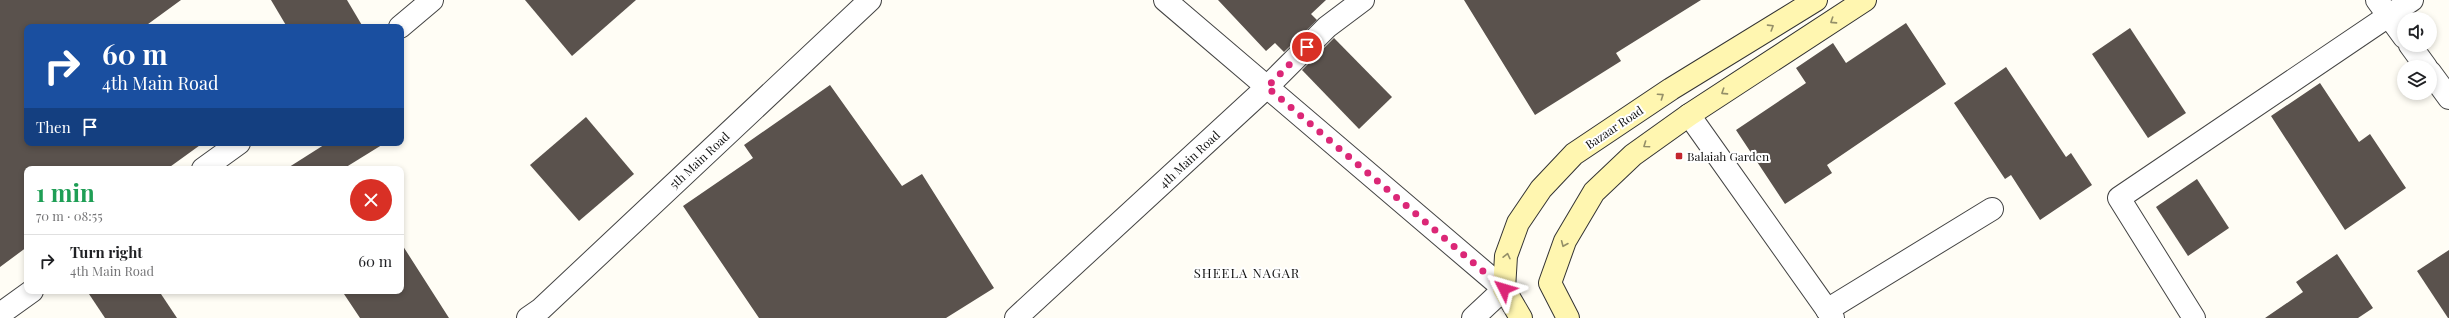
<!DOCTYPE html>
<meta charset="utf-8">
<style>
body{margin:0;font-family:"Playfair Display",serif;background:#f2f2f2;color:#202124;height:100vh;display:flex;flex-direction:column;font-size:15px;white-space:nowrap}
*{box-sizing:border-box;margin:0}
p{font-size:13px;color:#757577}
.icon{flex:none;width:22px;height:22px;fill:none;stroke:currentColor;stroke-width:2;stroke-linecap:round;stroke-linejoin:round}
.map{position:relative;flex:1;overflow:hidden}
.details{position:absolute;left:24px;top:166px;width:380px;height:128px;display:flex;flex-direction:column;background:#fff;border-radius:8px;box-shadow:0 2px 6px #0003}
.details>*{flex:none}
.hud{position:absolute;left:24px;top:24px;width:380px;height:122px;border-radius:8px;box-shadow:0 2px 6px #0003;background:#1a4fa0;color:#fff;overflow:hidden}
.fabs{position:absolute;left:2397px;top:12px;display:grid;gap:8px}
.fabs a{display:grid;place-items:center;width:40px;height:40px;border-radius:50%;background:#fff;box-shadow:0 2px 6px #0003;font-size:20px}
.pin{position:absolute;display:grid;place-items:center;width:34px;height:34px;color:#fff;margin:-17px;border:2px solid #fff;border-radius:50%;box-shadow:0 1px 4px #0007}
.me{position:absolute;width:44px;margin:-22px;rotate:310deg;stroke-linejoin:round;filter:drop-shadow(0 0 3px #0008)}
.turn{display:flex;align-items:center;gap:14px;height:84px;padding:0 12px;font-size:18px}
.turn .icon{width:52px;height:52px;stroke-width:2.5}
.turn b{display:block;font-size:28px;line-height:34px}
.then{display:flex;align-items:center;height:38px;padding:0 12px;background:#0003;gap:8px;font-size:15px}
.round{display:grid;place-items:center;flex:none;width:42px;height:42px;border-radius:21px;background:#f2f2f2}
.headline{display:flex;align-items:center;justify-content:space-between;height:68px;padding:0 12px}
h1{font-size:24px;font-weight:700;line-height:30px;color:#1e9e55}
ul{padding:0;list-style:none}
li{display:flex;align-items:center;gap:12px;height:52px;padding:0 12px;border-top:1px solid #e0e0e0}
li div{flex:1}
li b{display:block;font-size:15px}
li em{font-style:normal}
.map>svg:first-child{display:block}
.building{fill:#5a524d}
.lines{fill:none;stroke-linecap:round;stroke-linejoin:round}
.minor-casing{stroke:#444;stroke-width:24}
.secondary-casing{stroke:#333;stroke-width:24}
.minor{stroke:#fff;stroke-width:22}
.secondary{stroke:#fff6b0;stroke-width:22}
.oneway{stroke:#948f68}
.route{stroke:#db2777;stroke-width:7;stroke-dasharray:0 12.6}
.poi-dot{fill:#c4262e;stroke:#fff;stroke-width:1.5}
.labels{text-anchor:middle;dominant-baseline:central;stroke-width:4;stroke-linejoin:round;paint-order:stroke}
.street-label{font-size:12px;fill:#111;stroke:#fff}
.poi-label{font-size:12px;fill:#111;stroke:#fff;text-anchor:start}
.neighbourhood-label{font-size:13px;letter-spacing:1px;fill:#111;stroke:#fff}
</style>
<div class="map">
<svg width="2449" height="318" viewBox="0 0 2449 318">
<rect width="100%" height="100%" fill="#fffdf5"/>
<g class="building">
<polygon points="0,0 181,0 144,27 27,27 27,143 203,143 167,169 27,169 27,247 0,267"/>
<polygon points="271,0 347,0 363,27 287,27"/>
<polygon points="525,0 636,0 572,56"/>
<polygon points="1218,0 1326,0 1311,14 1317,20 1284,52 1275,43 1266,51"/>
<polygon points="1464,0 1701,0 1616,53 1621,61 1535,115"/>
<polygon points="1906,23 1946,84 1827,165 1832,173 1785,204 1736,130 1806,83 1796,68 1833,43 1846,63"/>
<polygon points="2130,28 2186,113 2148,138 2092,54"/>
<polygon points="1334,38 1392,97 1359,129 1302,70"/>
<polygon points="2006,67 2066,157 2071,153 2092,185 2040,220 2011,175 2005,179 1954,103"/>
<polygon points="2320,83 2359,142 2370,134 2406,188 2345,230 2271,116"/>
<polygon points="830,85 902,186 922,174 994,288 946,318 759,318 683,206 753,158 744,145"/>
<polygon points="586,117 634,174 579,221 530,165"/>
<polygon points="327,143 385,143 343,169 286,169"/>
<polygon points="2197,179 2229,228 2188,256 2156,207"/>
<polygon points="401,243 449,318 360,318 342,291 401,291"/>
<polygon points="2449,250 2449,318 2448,318 2417,271"/>
<polygon points="2337,254 2373,308 2358,318 2265,318 2303,292 2296,282"/>
<polygon points="87,291 159,291 177,318 105,318"/>
</g>
<g class="lines">
<defs>
<g id="minor">
<polyline points="1165,0 1504,289 1473,318"/>
<polyline points="2377,0 2404,37"/>
<polyline points="400,27 432,0"/>
<polyline points="2410,45 2426,67"/>
<polyline points="2430,72 2449,98"/>
<polyline points="1689,115 1833,318"/>
<polyline points="203,169 239,143"/>
<polyline points="1827,310 1992,209"/>
<polyline points="0,314 32,291"/>
<polyline points="528,318 541,309 870,0"/>
<polyline points="1016,318 1267,87 1327,27 1363,0"/>
<polyline points="2194,318 2119,198 2412,0"/>
</g>
<g id="secondary">
<polyline points="1521,318 1504,289 1506,256 1518,223 1541,189 1574,154 1671,89 1816,0"/>
<polyline points="1568,318 1550,283 1565,241 1594,192 1633,155 1689,115 1865,0"/>
</g>
</defs>
<use href="#minor" class="minor-casing"/>
<use href="#secondary" class="secondary-casing"/>
<use href="#minor" class="minor"/>
<use href="#secondary" class="secondary"/>
</g>
<defs><path id="oneway-chevron" d="M-2-3.5L2.5 0L-2 3.5" fill="none" stroke-width="1.6" stroke-linecap="round" stroke-linejoin="round"/></defs>
<g class="oneway">
<use href="#oneway-chevron" transform="translate(1833 21) rotate(147)"/>
<use href="#oneway-chevron" transform="translate(1771 27) rotate(-32)"/>
<use href="#oneway-chevron" transform="translate(1724 92) rotate(147)"/>
<use href="#oneway-chevron" transform="translate(1661 96) rotate(-34)"/>
<use href="#oneway-chevron" transform="translate(1646 145) rotate(145)"/>
<use href="#oneway-chevron" transform="translate(1564 244) rotate(113)"/>
<use href="#oneway-chevron" transform="translate(1507 256) rotate(-77)"/>
</g>
<g class="lines">
<polyline class="route" points="1307,47 1267,87 1504,289"/>
</g>
<rect class="poi-dot" x="1675" y="152" width="8" height="8" rx="2"/>
<g class="labels">
<g class="street-label">
<text transform="translate(1614 127) rotate(-34)">Bazaar Road</text>
<text transform="translate(1189 159) rotate(-43)">4th Main Road</text>
<text transform="translate(699 160) rotate(-43)">5th Main Road</text>
</g>
<g class="poi-label">
<text x="1687" y="156">Balaiah Garden</text>
</g>
<g class="neighbourhood-label">
<text x="1247" y="272">SHEELA NAGAR</text>
</g>
</g>
</svg>
<div class="fabs">
<a><svg class="icon" aria-label="sound" viewBox="0 0 24 24"><path d="M4 9h4l5-4v14l-5-4H4zM17 9q2 3 0 6"/></svg></a>
<a><svg class="icon" aria-label="layers" viewBox="0 0 24 24"><path d="M12 4l9 5-9 5-9-5zM3 14l9 5 9-5"/></svg></a>
</div>
<div class="pin" style="left:1307px;top:47px;background:#d93025"><svg class="icon" aria-label="arrive" viewBox="0 0 24 24"><path d="M6 21V4h12l-3 4 3 4H6"/></svg></div>
<svg class="me" style="left:1504px;top:289px" viewBox="-20 -20 40 40"><path d="M0-17L14 15 0 8-14 15z" fill="#db2777" stroke="#fff" stroke-width="4"/></svg>
<div class="hud">
<div class="turn"><svg class="icon" aria-label="right" viewBox="0 0 24 24"><path d="M7 20v-9h11M14 6l5 5-5 5"/></svg><div><b>60 m</b>4th Main Road</div></div>
<div class="then">Then<svg class="icon" aria-label="arrive" viewBox="0 0 24 24"><path d="M6 21V4h12l-3 4 3 4H6"/></svg></div>
</div>
<section class="details">
<div class="headline"><div><h1>1 min</h1><p>70 m · 08:55</p></div><a class="round" style="background:#d93025;color:#fff"><svg class="icon" aria-label="close" viewBox="0 0 24 24"><path d="M6 6l12 12M18 6L6 18"/></svg></a></div>
<ul>
<li><svg class="icon" aria-label="right" viewBox="0 0 24 24"><path d="M7 20v-9h11M14 6l5 5-5 5"/></svg><div><b>Turn right</b><p>4th Main Road</p></div><em>60 m</em></li>
</ul>
</section>
</div>
